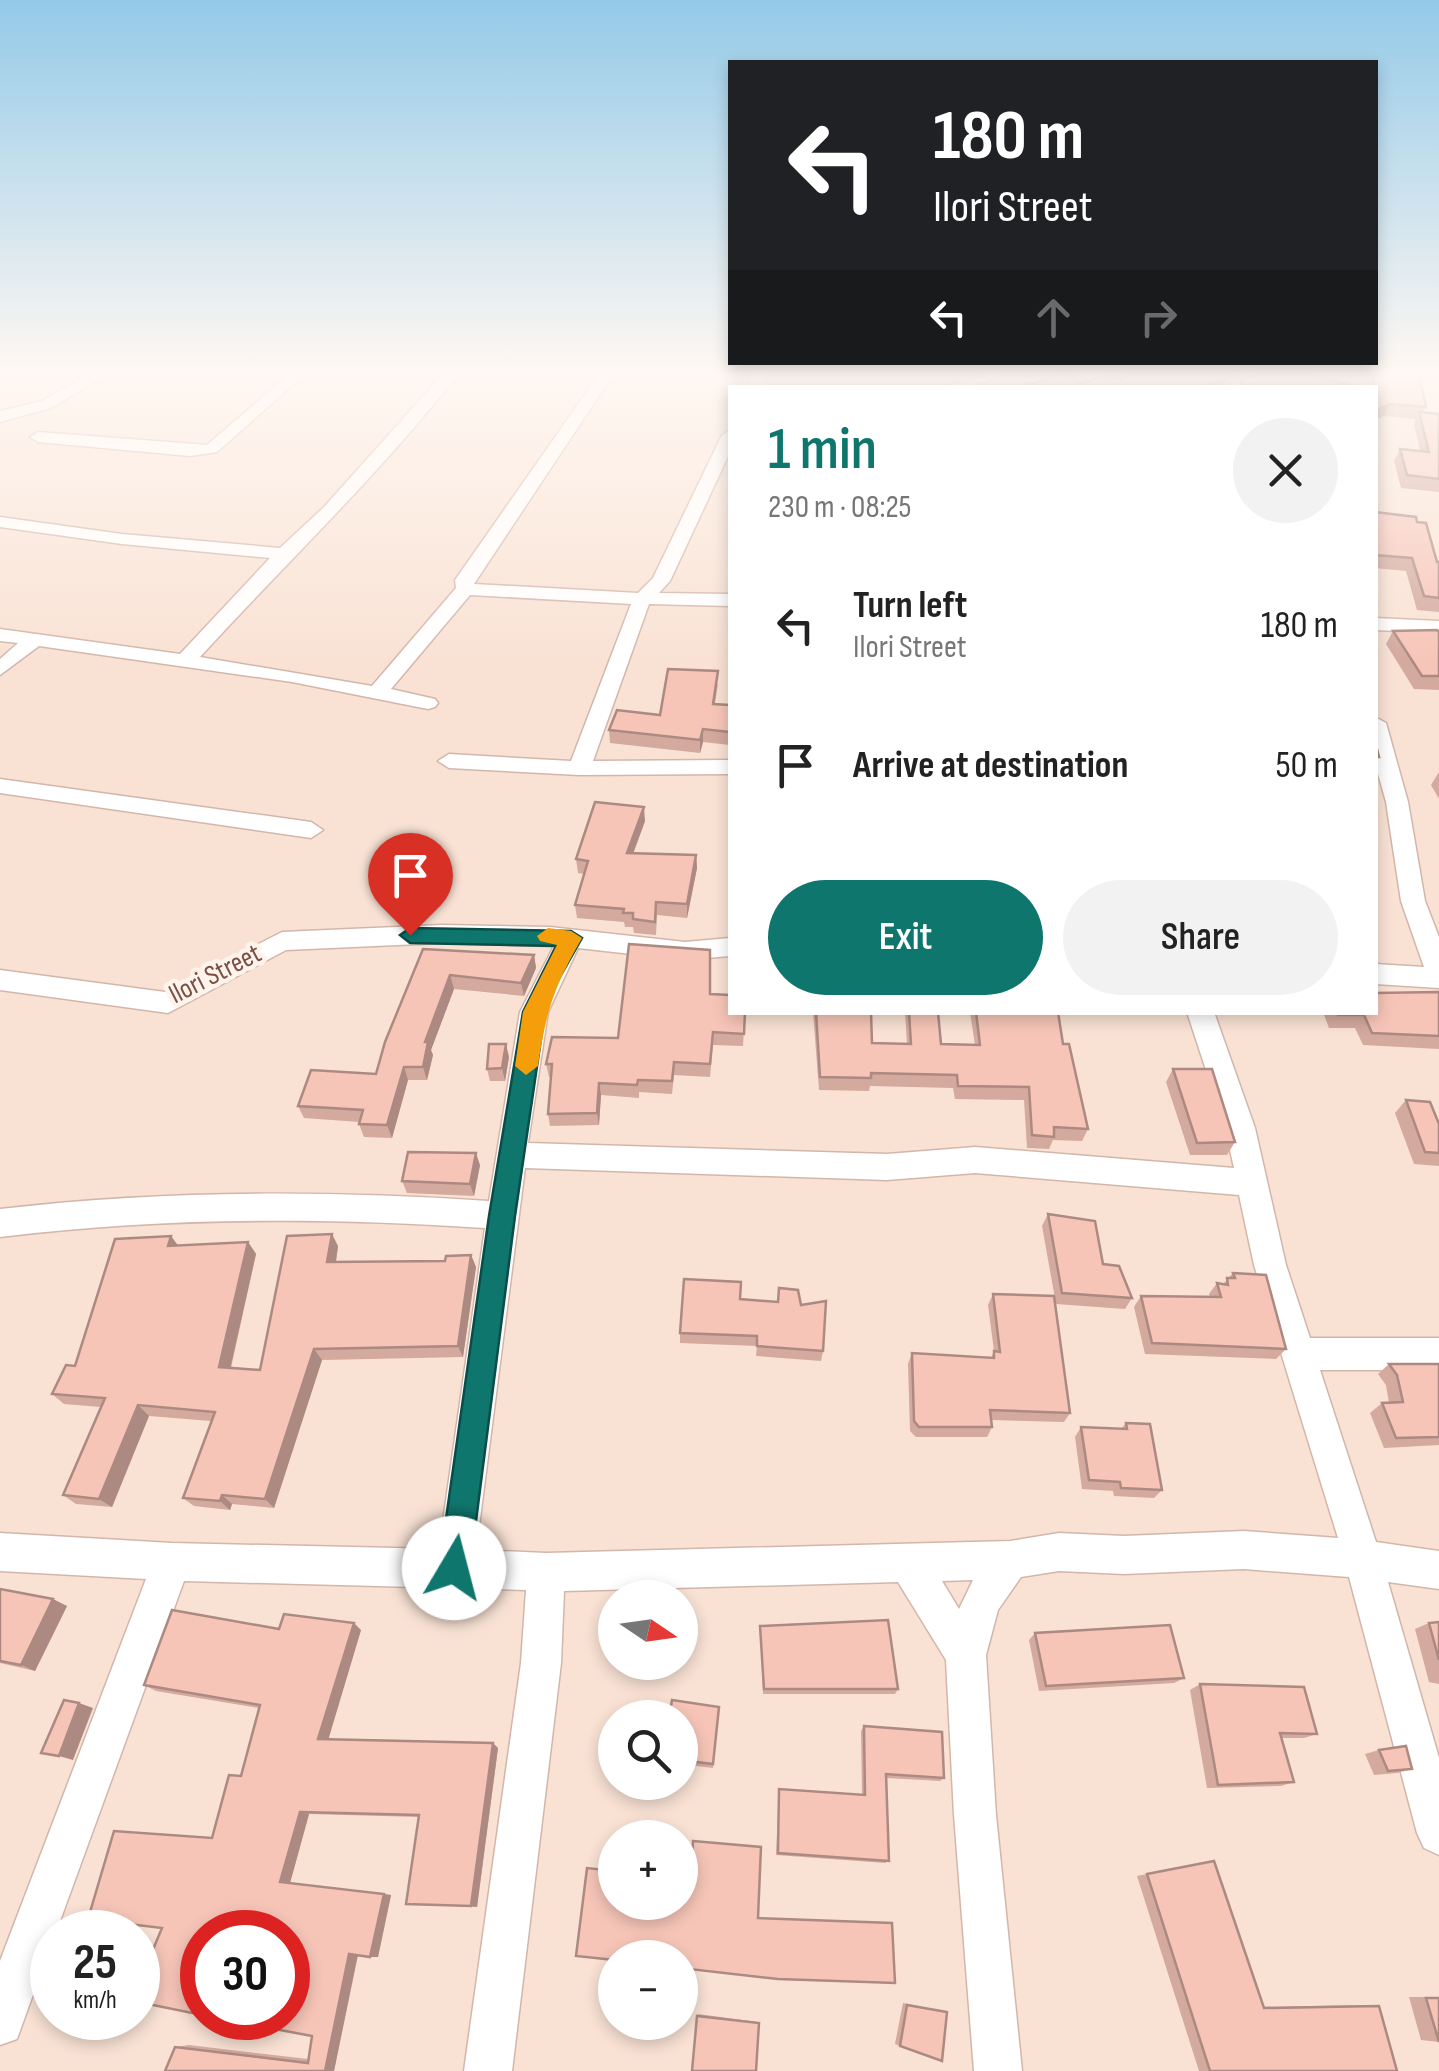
<!DOCTYPE html>
<meta charset="utf-8">
<style>
body{margin:0;font-family:"Sofia Sans Condensed",sans-serif;background:#f2f2f2;color:#222;height:100vh;display:flex;flex-direction:column;font-size:38px;white-space:nowrap}
*{box-sizing:border-box;margin:0}
p{font-size:32px;color:#767676}
.icon{flex:none;width:55px;height:55px;fill:none;stroke:currentColor;stroke-width:2;stroke-linecap:round;stroke-linejoin:round}
.map{position:relative;flex:1;overflow:hidden}
.drawer{position:absolute;left:728px;top:385px;width:650px;height:630px;display:flex;flex-direction:column;background:#fff;border-radius:0px;box-shadow:0 5px 15px #0003}
.drawer>*{flex:none}
.hud{position:absolute;left:728px;top:60px;width:650px;height:305px;border-radius:0px;box-shadow:0 5px 15px #0003;background:#202124;color:#fff;overflow:hidden}
.needle{width:65px;rotate:103deg}
.fabs{position:absolute;left:598px;top:1580px;display:grid;gap:20px}
.fabs a{display:grid;place-items:center;width:100px;height:100px;border-radius:50%;background:#fff;box-shadow:0 5px 15px #0003;font-size:50px}
.speed{position:absolute;left:30px;top:1910px;display:flex;gap:20px;font-size:50px;font-weight:700;text-align:center}
.speed>*{display:grid;place-content:center;width:130px;height:130px;border-radius:50%;background:#fff;box-shadow:0 5px 15px #0003;line-height:1}
.speed small{font-size:25px;font-weight:400}
.speed .limit{border:15px solid #d22;background:#fff;color:#111}
.pin{position:absolute;display:grid;place-items:center;width:85px;height:85px;color:#fff;margin:-102px -42px;border-radius:50% 50% 50% 0;rotate:-45deg;box-shadow:0 0 10px #0007}
.pin .icon{rotate:45deg}
.me{position:absolute;width:110px;margin:-55px;rotate:8deg;stroke-linejoin:round;filter:drop-shadow(0 0 8px #0008)}
.turn{display:flex;align-items:center;gap:35px;height:210px;padding:0 40px;font-size:45px}
.turn .icon{width:130px;height:130px;stroke-width:2.5}
.turn b{display:block;font-size:70px;line-height:85px}
.lanes{display:flex;align-items:center;height:95px;padding:0 40px;background:#0003;justify-content:center;gap:50px;direction:ltr}
.lanes .off{opacity:.35}
.round{display:grid;place-items:center;flex:none;width:105px;height:105px;border-radius:52px;background:#f2f2f2}
.summary{display:flex;align-items:center;justify-content:space-between;height:170px;padding:0 40px}
h1{font-size:60px;font-weight:600;line-height:75px;color:#0f766e}
.action{display:flex;gap:20px;margin-top:auto;padding:20px 40px}
.action a{flex:1;height:115px;border-radius:60px;background:#0f766e;color:#fff;font-size:40px;font-weight:600;line-height:115px;text-align:center}
.action a+a{background:#f2f2f2;color:#222}
ul{padding:0;list-style:none}
li{display:flex;align-items:center;gap:30px;height:140px;padding:0 40px}
li div{flex:1}
li b{display:block;font-size:38px}
li em{font-style:normal}
.map>svg:first-child{display:block}
.residential{fill:#f9e2d4;fill-rule:evenodd}
.lines{fill:none;stroke-linecap:round;stroke-linejoin:round}
.minor-casing{stroke:#d3b6ab;stroke-width:3}
.minor{fill:#fff;fill-rule:evenodd}
.wall{fill:#d4a99e}
.shaded-wall{fill:#ac8a81}
.building{fill:#f6c5b8;stroke:#ac8a81;stroke-width:2.5}
.route{fill:#0f766e;stroke:#0a4d48;stroke-width:2.5}
.slow{fill:#f59e0b}
.labels{text-anchor:middle;dominant-baseline:central;stroke-width:9;stroke-linejoin:round;paint-order:stroke}
.street-label{font-size:28px;fill:#794f46;stroke:#fff4ec}
</style>
<div class="map">
<svg width="1439" height="2071" viewBox="0 0 1439 2071">
<rect width="100%" height="100%" fill="#feefe4"/>
<path class="residential" d="M0,373H1439V2071H0ZM730,388H1375V1012H730ZM615,1598H680V1662H615ZM615,1718H680V1782H615ZM615,1838H680V1902H615ZM52,1932H138V2018H52ZM202,1932H288V2018H202ZM615,1958H680V2022H615Z"/>
<g class="lines">
<defs>
<g id="minor">
<polygon points="92,373 109,373 51,408 0,422 0,411 42,401"/>
<polygon points="291,373 306,373 217,452 190,456 38,442 30,437 38,432 207,445"/>
<path d="M444,373H459C380,474 286,563 200,657L372,686L456,588L455,580L600,373H614L474,584L638,593L653,578L722,435L730,430V452L670,581L659,593L730,594V606L649,604L593,761L730,760V774L579,775L449,768L438,761L449,754L571,761L631,604L470,595L391,689L435,699L438,703L435,707L428,709L292,682L39,646L0,675V659L18,643L0,641V629L180,654L270,558L122,544L0,527V517L122,534L280,548L324,507Z"/>
<polygon points="754,373 768,373 761,388 746,388"/>
<polygon points="987,373 1008,373 969,388 945,388"/>
<polygon points="1077,373 1095,373 1121,388 1102,388"/>
<polygon points="1255,373 1274,373 1244,388 1223,388"/>
<polygon points="1375,618 1439,621 1439,633 1375,630"/>
<polygon points="1375,717 1386,723 1408,802 1425,901 1439,937 1439,988 1375,984 1375,964 1424,967 1401,901 1386,802 1375,763"/>
<polygon points="0,779 311,822 323,830 311,838 0,793"/>
<path d="M442,925L550,927L685,942L730,938V956L685,960L578,948L548,1012L528,1143L887,1154L975,1147L1234,1168L1225,1128L1187,1012H1214L1255,1128L1286,1265L1310,1338H1439V1370H1320L1376,1542L1439,1551V1589L1388,1582L1439,1758V1855L1424,1848L1417,1833L1349,1577L1244,1569L1124,1574L1059,1571L1021,1577L998,1610L986,1655L996,1815L1022,2071H974L954,1815L946,1660L898,1582L564,1591L561,1663L512,2071H464L521,1663L526,1590L184,1581L56,1932H52V1942L17,2039L0,2045V1961L146,1579L0,1571V1533L172,1543L439,1549L485,1228C322,1217 162,1217 0,1237V1209C163,1190 325,1190 489,1201L520,1012L554,946L442,943L286,950L168,1013L0,990V970L165,992L282,932ZM525,1168L887,1180L975,1173L1239,1195L1254,1265L1338,1538L1244,1531L1124,1536L1059,1533L1010,1541L546,1553L476,1550ZM973,1580L959,1609L942,1581Z"/>
</g>
</defs>
<use href="#minor" class="minor-casing"/>
<use href="#minor" class="minor"/>
</g>
<g class="wall">
<polygon points="1373,375 1426,407 1423,412 1439,414 1439,492 1401,488 1394,461 1400,449 1420,451 1414,424 1416,419 1384,416 1375,388 1368,388"/>
<polygon points="1375,512 1437,562 1439,562 1439,612 1417,610 1406,571 1375,568"/>
<polygon points="1393,631 1439,632 1439,690 1414,689 1386,644"/>
<polygon points="718,684 715,704 730,705 730,745 703,742 700,753 610,743 609,730 660,715"/>
<polygon points="1439,772 1439,799 1431,785"/>
<polygon points="645,821 633,854 696,855 697,868 687,918 657,915 656,935 634,933 633,927 625,927 624,922 577,918 575,905 584,874 578,873 576,859"/>
<polygon points="423,949 534,955 536,968 524,996 454,989 431,1050 433,1055 427,1080 408,1080 392,1138 364,1137 359,1124 359,1122 304,1118 298,1106 376,1074"/>
<polygon points="1439,992 1439,1049 1363,1045 1355,1028 1329,1028 1323,1012 1375,1012"/>
<polygon points="710,994 745,1012 743,1046 713,1045 710,1077 674,1075 672,1094 639,1092 639,1098 601,1095 599,1125 550,1126 548,1114 551,1077 549,1077 546,1064 618,1038"/>
<polygon points="813,1012 871,1012 872,1043 907,1044 905,1012 938,1012 941,1044 975,1045 970,1012 1058,1012 1063,1044 1088,1129 1082,1141 1053,1140 1049,1149 1027,1148 1024,1100 955,1099 953,1088 870,1086 869,1091 819,1090"/>
<polygon points="509,1057 505,1081 490,1081 487,1069"/>
<polygon points="1173,1069 1235,1142 1227,1155 1190,1155 1166,1082"/>
<polygon points="1406,1100 1439,1124 1439,1166 1414,1164 1395,1113"/>
<polygon points="480,1165 474,1196 407,1193 402,1181"/>
<polygon points="1048,1214 1103,1264 1132,1298 1125,1309 1056,1304 1042,1226"/>
<polygon points="248,1242 256,1254 231,1368 260,1370 338,1246 336,1262 445,1261 471,1255 476,1267 463,1357 322,1360 274,1508 232,1504 230,1510 194,1506 183,1498 211,1421 149,1416 112,1507 76,1504 63,1495 101,1407 64,1404 52,1394 178,1245"/>
<polygon points="1233,1273 1286,1349 1276,1359 1145,1354 1134,1307 1141,1296 1210,1297 1209,1294 1217,1283 1223,1284"/>
<polygon points="993,1294 1070,1413 1064,1422 991,1420 992,1427 987,1437 916,1437 910,1431 908,1364 912,1353 991,1358 994,1351 988,1305"/>
<polygon points="740,1299 801,1305 823,1351 821,1361 756,1356 757,1346 680,1343 680,1333"/>
<polygon points="1389,1364 1439,1364 1439,1445 1384,1448 1370,1413 1382,1403 1389,1403 1386,1385 1378,1374"/>
<polygon points="1126,1423 1162,1490 1154,1498 1114,1496 1113,1491 1082,1489 1075,1437 1081,1427 1121,1429"/>
<polygon points="0,1589 67,1606 35,1671 0,1663"/>
<polygon points="1439,1622 1439,1684 1429,1682 1415,1629 1429,1623"/>
<polygon points="760,1626 898,1689 895,1694 763,1694"/>
<polygon points="279,1629 361,1630 328,1739 498,1748 477,1907 406,1904 419,1817 309,1814 290,1883 391,1895 378,1957 358,1955 334,2071 175,2047 189,2045 308,2059 312,2036 212,1838 241,1776 259,1708 156,1691 144,1685"/>
<polygon points="1035,1633 1184,1678 1174,1683 1039,1691 1029,1640"/>
<polygon points="1200,1684 1317,1734 1304,1738 1281,1738 1294,1782 1281,1786 1207,1788 1190,1690"/>
<polygon points="719,1707 713,1768 680,1764 680,1718"/>
<polygon points="864,1726 944,1778 940,1781 887,1778 889,1861 885,1863 776,1855 779,1789 862,1795 861,1731"/>
<polygon points="1379,1750 1412,1769 1397,1773 1374,1775 1365,1754"/>
<polygon points="1214,1861 1263,2007 1363,2005 1379,2006 1397,2071 1199,2071 1137,1876"/>
<polygon points="1409,1997 1439,1997 1439,2042 1421,2040"/>
<polygon points="903,2003 947,2012 900,2046 895,2044"/>
<polygon points="698,2014 758,2022 759,2023 692,2071"/>
</g>
<g class="shaded-wall">
<polygon points="1225,373 1247,373 1222,384 1221,388 1199,388"/>
<polygon points="1389,404 1384,416 1375,420 1375,411"/>
<polygon points="703,729 703,742 700,753 700,740"/>
<polygon points="644,807 645,821 628,867 627,853"/>
<polygon points="696,855 697,868 687,918 687,904"/>
<polygon points="534,955 536,968 524,996 521,983"/>
<polygon points="450,975 454,989 431,1050 433,1055 427,1080 423,1067 425,1042"/>
<polygon points="506,1044 509,1057 505,1081 502,1068"/>
<polygon points="404,1067 408,1080 392,1138 387,1125"/>
<polygon points="599,1083 601,1095 599,1125 597,1113"/>
<polygon points="476,1153 480,1165 474,1196 470,1184"/>
<polygon points="332,1234 338,1246 334,1274 327,1262"/>
<polygon points="171,1236 180,1248 168,1246"/>
<polygon points="248,1242 256,1254 228,1378 219,1367"/>
<polygon points="471,1255 476,1267 463,1357 458,1346"/>
<polygon points="314,1349 322,1360 274,1508 265,1499"/>
<polygon points="138,1405 149,1416 112,1507 99,1499"/>
<polygon points="222,1495 232,1504 230,1510 220,1501"/>
<polygon points="53,1599 67,1606 35,1671 21,1665"/>
<polygon points="354,1623 361,1630 327,1744 318,1739"/>
<polygon points="79,1703 93,1708 73,1760 59,1756"/>
<polygon points="493,1743 498,1748 477,1907 471,1906"/>
<polygon points="300,1812 309,1814 290,1883 280,1882"/>
<polygon points="384,1894 391,1895 378,1957 370,1957"/>
<polygon points="349,1954 358,1954 334,2071 325,2071"/>
</g>
<g class="building">
<polygon points="1064,373 1083,383 1099,377 1124,380 1128,376 1125,373 1225,373 1224,379 1199,388 1020,388"/>
<polygon points="1261,373 1307,373 1360,388 1243,388 1240,380"/>
<polygon points="1405,373 1419,373 1426,407 1389,404 1375,411 1373,375"/>
<polygon points="1419,412 1439,414 1439,479 1407,475 1400,449 1429,452"/>
<polygon points="1375,512 1416,517 1417,522 1426,523 1437,562 1439,562 1439,598 1424,596 1412,558 1375,555"/>
<polygon points="1437,630 1439,632 1439,676 1422,676 1393,631"/>
<polygon points="668,669 718,671 713,704 730,705 730,732 703,729 700,740 609,730 617,710 660,715"/>
<polygon points="1375,741 1379,757 1375,757"/>
<polygon points="595,802 644,807 627,853 696,855 687,904 656,902 655,922 633,919 633,913 623,913 624,909 575,905 588,861 576,859"/>
<polygon points="629,944 710,950 710,994 730,995 730,1012 745,1012 744,1034 713,1032 710,1064 674,1062 672,1081 638,1080 637,1085 599,1083 597,1113 548,1114 552,1064 546,1064 552,1037 618,1038"/>
<polygon points="423,949 534,955 521,983 450,975 425,1042 428,1042 423,1067 404,1067 387,1125 359,1124 363,1110 298,1106 311,1070 376,1074 385,1042"/>
<polygon points="1439,992 1439,1036 1372,1033 1364,1015 1338,1015 1337,1012 1375,1012 1375,993"/>
<polygon points="816,1012 871,1012 872,1043 911,1044 909,1012 938,1012 941,1044 980,1045 976,1012 1058,1012 1063,1044 1069,1044 1088,1129 1054,1127 1054,1137 1032,1135 1029,1087 958,1086 957,1075 871,1073 871,1078 820,1077"/>
<polygon points="489,1044 506,1044 502,1068 487,1069"/>
<polygon points="1173,1069 1212,1069 1235,1142 1197,1143"/>
<polygon points="1406,1100 1430,1102 1439,1124 1439,1153 1425,1152"/>
<polygon points="408,1152 476,1153 470,1184 402,1181"/>
<polygon points="1048,1214 1095,1221 1103,1264 1119,1266 1132,1298 1062,1293"/>
<polygon points="332,1234 327,1262 445,1261 446,1256 471,1255 458,1346 314,1349 265,1499 222,1495 220,1501 183,1498 215,1412 138,1405 99,1499 63,1495 105,1398 52,1394 66,1365 75,1366 115,1239 171,1236 168,1246 248,1242 219,1367 260,1370 287,1236"/>
<polygon points="1233,1273 1266,1275 1286,1349 1152,1343 1141,1296 1221,1297 1217,1283 1228,1285 1227,1278 1235,1278"/>
<polygon points="684,1279 741,1282 740,1299 778,1302 779,1288 798,1290 801,1305 826,1301 823,1351 757,1346 757,1336 680,1333"/>
<polygon points="993,1294 1054,1296 1070,1413 990,1410 992,1427 919,1427 914,1421 912,1353 994,1358 994,1351 1000,1352"/>
<polygon points="1389,1364 1439,1364 1439,1437 1396,1438 1382,1403 1403,1402 1397,1375"/>
<polygon points="1126,1423 1150,1424 1162,1490 1121,1488 1120,1482 1089,1480 1081,1427 1127,1429"/>
<polygon points="0,1589 53,1599 21,1665 0,1661"/>
<polygon points="172,1610 279,1629 284,1614 354,1623 318,1739 493,1743 471,1906 406,1904 419,1815 300,1812 280,1882 384,1894 370,1957 349,1954 325,2071 165,2071 175,2047 308,2063 312,2036 216,2018 288,2018 288,1932 202,1932 202,2015 138,2002 138,1985 162,1928 88,1919 114,1831 212,1838 229,1775 241,1776 260,1705 144,1685"/>
<polygon points="888,1620 898,1689 764,1689 760,1626"/>
<polygon points="1439,1622 1439,1660 1429,1623"/>
<polygon points="1170,1625 1184,1678 1046,1686 1035,1633"/>
<polygon points="1200,1684 1304,1687 1317,1734 1280,1733 1294,1782 1218,1785"/>
<polygon points="64,1700 79,1703 59,1756 41,1753"/>
<polygon points="672,1700 719,1707 713,1764 680,1760 680,1718 669,1718"/>
<polygon points="864,1726 942,1732 944,1778 886,1774 889,1861 778,1853 779,1789 865,1795"/>
<polygon points="1406,1746 1412,1769 1388,1771 1379,1750"/>
<polygon points="693,1841 761,1847 758,1918 892,1923 895,1983 778,1979 680,1968 680,1958 615,1958 615,1960 576,1956 587,1868 615,1871 615,1902 680,1902 680,1878 691,1879"/>
<polygon points="1214,1861 1264,2008 1379,2006 1397,2071 1210,2071 1147,1874"/>
<polygon points="1426,1998 1439,1998 1439,2042"/>
<polygon points="907,2005 947,2012 942,2061 900,2046"/>
<polygon points="697,2016 759,2023 756,2071 692,2071"/>
</g>
<linearGradient id="sky" x2="0" y2="1"><stop stop-color="#94cae8"/><stop offset="0.56" stop-color="#fff8f3"/><stop offset="1" stop-color="#fff8f3" stop-opacity="0"/></linearGradient>
<rect width="1439" height="663" fill="url(#sky)"/>
<polygon class="route" points="410,928 571,931 582,938 556,984 545,1012 515,1216 470,1568 466,1579 454,1583 443,1579 439,1568 489,1216 523,1012 556,946 410,943 400,935"/>
<path class="slow" d="M548,928L571,931L582,938C554,987 546,1011 538,1066L526,1075L515,1066L523,1012L557,945L540,941L537,936Z"/>
<g class="labels">
<g class="street-label">
<text transform="translate(215 974) rotate(-27)">Ilori Street</text>
</g>
</g>
</svg>
<div class="fabs">
<a><svg class="needle" viewBox="-14 -14 28 28"><path d="M0-13l5 13h-10z" fill="#e53935"/><path d="M0 13l5-13h-10z" fill="#767676"/></svg></a>
<a><svg class="icon" aria-label="search" viewBox="0 0 24 24"><circle cx="10" cy="10" r="6"/><path d="M15 15l6 6"/></svg></a>
<a>+</a>
<a>−</a>
</div>
<div class="speed"><div>25<small>km/h</small></div><div class="limit">30</div></div>
<div class="pin" style="left:410px;top:935px;background:#d93025"><svg class="icon" aria-label="arrive" viewBox="0 0 24 24"><path d="M6 21V4h12l-3 4 3 4H6"/></svg></div>
<svg class="me" style="left:454px;top:1568px" viewBox="-20 -20 40 40"><circle r="19" fill="#fff"/><path d="M0-13L10 11 0 6-10 11z" fill="#0f766e"/></svg>
<div class="hud">
<div class="turn"><svg class="icon" aria-label="left" viewBox="0 0 24 24"><path d="M17 20v-9H6M10 6l-5 5 5 5"/></svg><div><b>180 m</b>Ilori Street</div></div>
<div class="lanes"><svg class="icon" aria-label="left" viewBox="0 0 24 24"><path d="M17 20v-9H6M10 6l-5 5 5 5"/></svg><svg class="icon off" aria-label="ahead" viewBox="0 0 24 24"><path d="M12 20V5M6 11l6-6 6 6"/></svg><svg class="icon off" aria-label="right" viewBox="0 0 24 24"><path d="M7 20v-9h11M14 6l5 5-5 5"/></svg></div>
</div>
<section class="drawer">
<div class="summary"><div><h1>1 min</h1><p>230 m · 08:25</p></div><a class="round"><svg class="icon" aria-label="close" viewBox="0 0 24 24"><path d="M6 6l12 12M18 6L6 18"/></svg></a></div>
<ul>
<li><svg class="icon" aria-label="left" viewBox="0 0 24 24"><path d="M17 20v-9H6M10 6l-5 5 5 5"/></svg><div><b>Turn left</b><p>Ilori Street</p></div><em>180 m</em></li>
<li><svg class="icon" aria-label="arrive" viewBox="0 0 24 24"><path d="M6 21V4h12l-3 4 3 4H6"/></svg><div><b>Arrive at destination</b></div><em>50 m</em></li>
</ul>
<div class="action"><a>Exit</a><a>Share</a></div>
</section>
</div>
